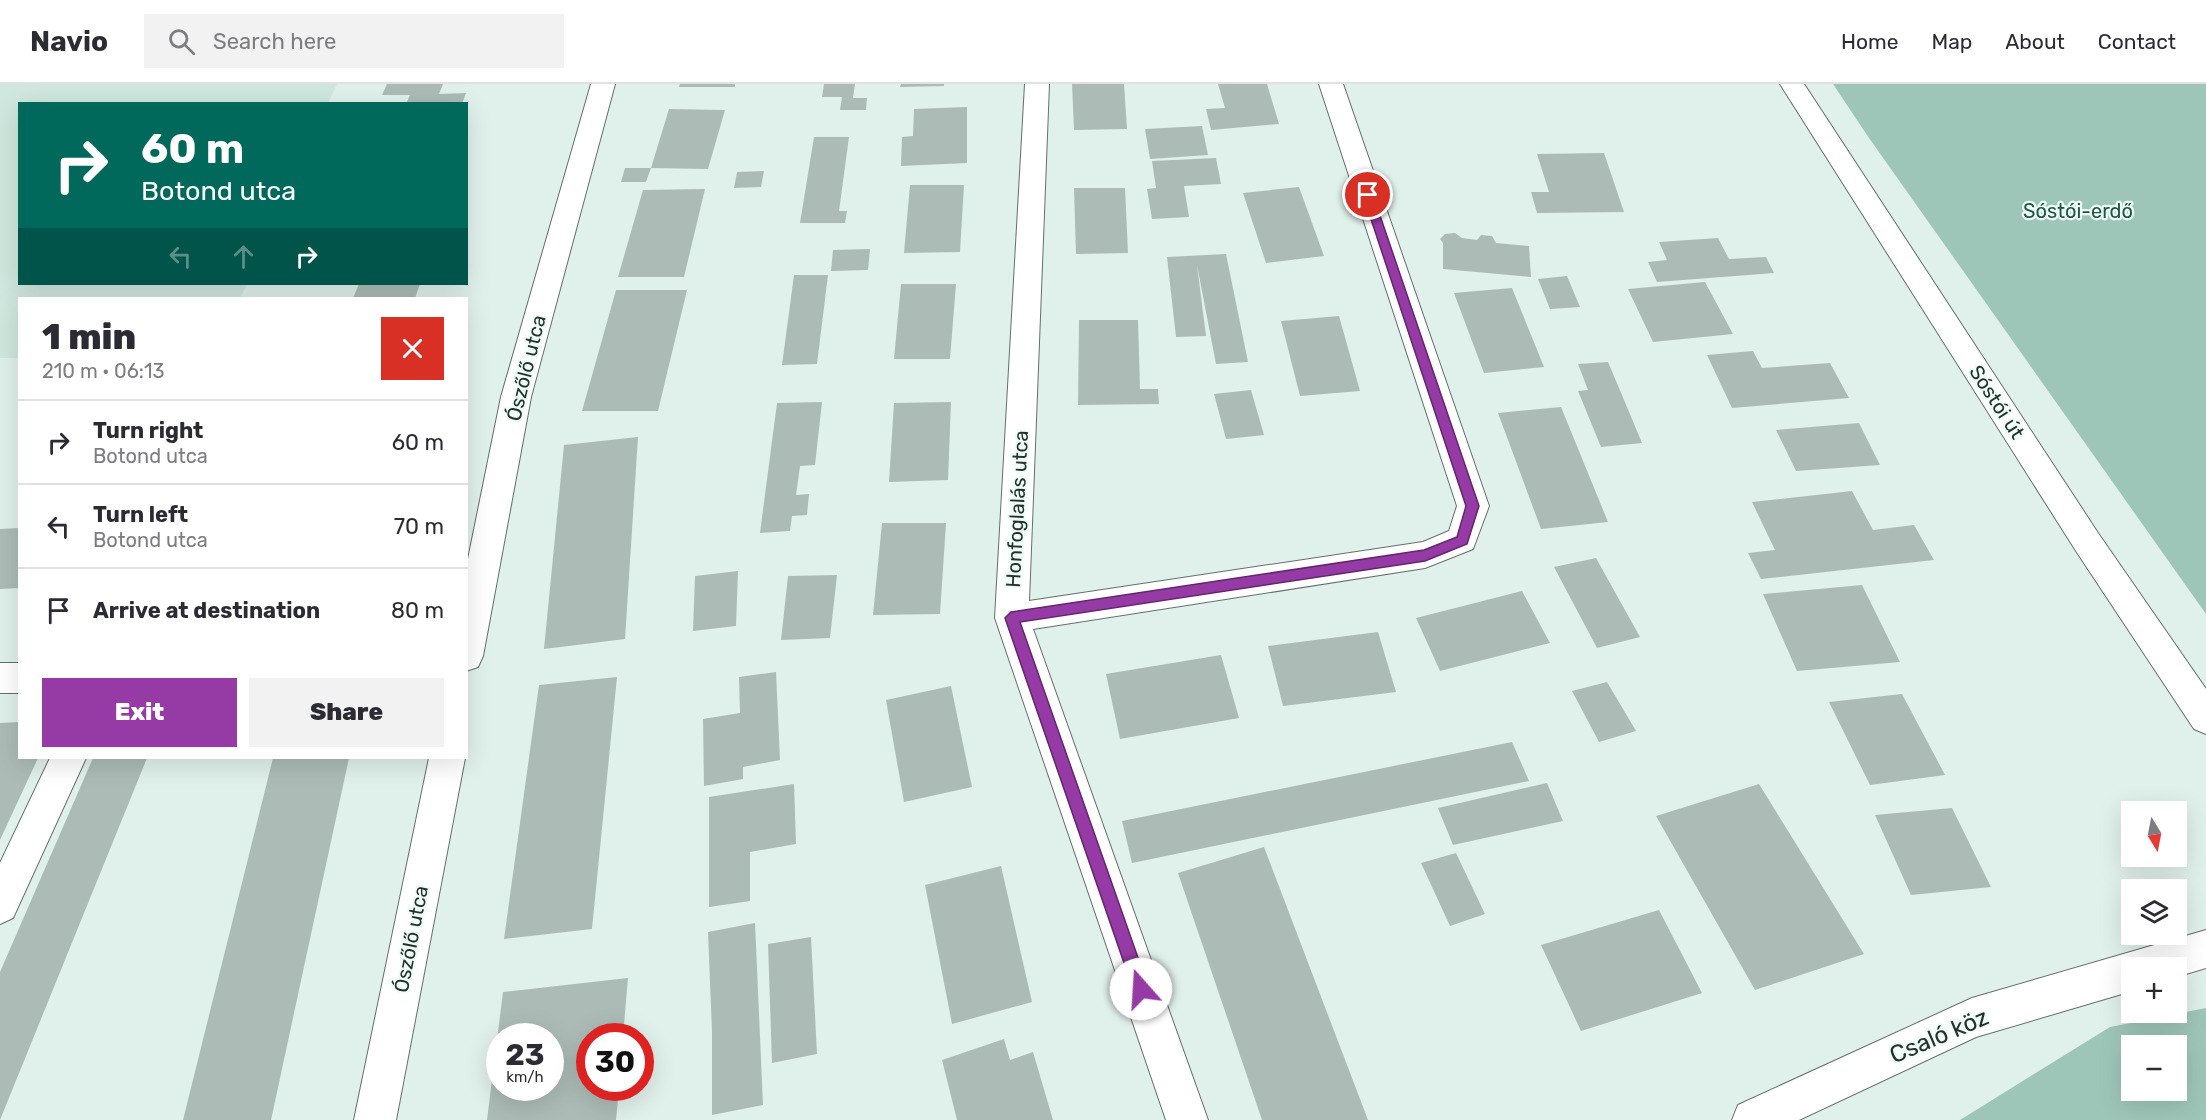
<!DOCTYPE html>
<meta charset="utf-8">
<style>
body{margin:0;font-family:Rubik,sans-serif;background:#f2f2f3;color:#2b2b33;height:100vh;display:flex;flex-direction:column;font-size:22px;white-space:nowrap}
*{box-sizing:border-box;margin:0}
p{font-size:20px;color:#7c7c81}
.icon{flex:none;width:33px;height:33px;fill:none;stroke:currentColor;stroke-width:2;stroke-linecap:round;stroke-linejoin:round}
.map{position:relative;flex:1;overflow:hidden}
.drawer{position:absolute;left:18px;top:213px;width:450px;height:462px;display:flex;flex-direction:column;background:#fff;border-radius:0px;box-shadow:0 6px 24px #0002}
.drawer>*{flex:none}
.hud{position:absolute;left:18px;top:18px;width:450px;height:183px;border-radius:0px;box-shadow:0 6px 24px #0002;background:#00695c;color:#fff;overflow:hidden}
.needle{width:39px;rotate:170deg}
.tools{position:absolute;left:2121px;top:717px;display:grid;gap:12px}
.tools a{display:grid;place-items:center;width:66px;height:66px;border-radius:0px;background:#fff;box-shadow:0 6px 24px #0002;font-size:30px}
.speed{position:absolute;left:486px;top:939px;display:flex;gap:12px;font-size:30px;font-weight:700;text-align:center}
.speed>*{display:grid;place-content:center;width:78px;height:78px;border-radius:50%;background:#fff;box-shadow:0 6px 24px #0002;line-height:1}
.speed small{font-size:15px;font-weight:400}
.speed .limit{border:9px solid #d22;background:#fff;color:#111}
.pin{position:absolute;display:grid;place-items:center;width:51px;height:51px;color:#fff;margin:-26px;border:3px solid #fff;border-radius:50%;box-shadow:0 2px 6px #0007}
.me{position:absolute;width:66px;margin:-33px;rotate:341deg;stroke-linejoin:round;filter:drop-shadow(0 0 4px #0008)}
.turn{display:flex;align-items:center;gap:21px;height:126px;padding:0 24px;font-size:27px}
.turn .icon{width:78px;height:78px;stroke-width:2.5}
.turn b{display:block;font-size:42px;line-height:51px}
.lanes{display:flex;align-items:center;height:57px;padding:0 24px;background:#0003;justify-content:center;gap:30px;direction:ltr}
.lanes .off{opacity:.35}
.round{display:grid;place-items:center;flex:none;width:63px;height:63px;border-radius:0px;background:#f2f2f3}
.head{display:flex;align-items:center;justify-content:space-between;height:102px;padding:0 24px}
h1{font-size:36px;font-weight:800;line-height:45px}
.action{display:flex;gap:12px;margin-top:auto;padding:12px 24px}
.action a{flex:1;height:69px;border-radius:0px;background:#963ba6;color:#fff;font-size:24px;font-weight:800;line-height:69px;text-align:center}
.action a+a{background:#f2f2f3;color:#2b2b33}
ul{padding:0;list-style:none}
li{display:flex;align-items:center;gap:18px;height:84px;padding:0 24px;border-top:2px solid #e1e1e2}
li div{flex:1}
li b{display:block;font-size:22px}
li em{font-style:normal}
header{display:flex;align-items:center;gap:36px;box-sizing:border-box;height:84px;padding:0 30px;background:#fff;border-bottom:2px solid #e1e1e2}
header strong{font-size:28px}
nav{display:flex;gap:33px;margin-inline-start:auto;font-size:21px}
.search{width:420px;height:54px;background:#f2f2f3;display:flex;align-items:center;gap:15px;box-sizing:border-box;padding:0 21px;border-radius:0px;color:#7c7c81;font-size:22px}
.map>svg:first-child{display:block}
.built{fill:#cfe7de}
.green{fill:#9ec6b8;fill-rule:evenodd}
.building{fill:#acbbb6;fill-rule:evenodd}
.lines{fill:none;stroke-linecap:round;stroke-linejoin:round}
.minor-casing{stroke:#62706b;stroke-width:2}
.major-casing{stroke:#62706b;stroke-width:2}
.minor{fill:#fff;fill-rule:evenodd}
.major{fill:#fff;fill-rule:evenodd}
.route{fill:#963ba6;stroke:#62266c;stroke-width:1.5}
.labels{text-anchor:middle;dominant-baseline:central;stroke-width:4.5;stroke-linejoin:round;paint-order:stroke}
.park-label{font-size:20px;fill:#215546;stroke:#edfef7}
.street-label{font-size:20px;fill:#292f2d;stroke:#edfef7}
.near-street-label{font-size:24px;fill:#292f2d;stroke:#edfef7}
</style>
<header>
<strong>Navio</strong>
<div class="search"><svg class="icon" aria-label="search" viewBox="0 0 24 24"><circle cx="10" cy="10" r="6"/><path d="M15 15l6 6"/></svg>Search here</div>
<nav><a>Home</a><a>Map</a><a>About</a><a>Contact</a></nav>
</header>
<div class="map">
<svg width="2206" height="1036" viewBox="0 0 2206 1036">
<rect width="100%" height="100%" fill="#e0f0ea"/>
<polygon class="built" points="0,0 337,0 328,19 20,20 20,200 247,200 240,214 20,214 19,274 0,274"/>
<g class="green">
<polygon points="1833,0 2206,0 2206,530 1869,54"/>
<path d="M2206,924V1036H1960L2110,943ZM2132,962H2176V1006H2132Z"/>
</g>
<g class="building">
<polygon points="387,0 443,0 439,10 466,9 462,20 406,20 410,11 382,11"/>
<polygon points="680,0 735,0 735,3 679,3"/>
<polygon points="824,0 855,0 853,14 867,14 866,26 840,26 842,13 822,13"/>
<polygon points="901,0 944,0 944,2 900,3"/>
<polygon points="1072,0 1124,0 1127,45 1074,46"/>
<polygon points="1218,0 1267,0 1279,40 1211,46 1206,25 1225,24"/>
<polygon points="967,23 967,79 901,82 902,53 913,52 914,25"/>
<polygon points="669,25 725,26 708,85 651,84"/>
<polygon points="1202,42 1208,71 1150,75 1145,45"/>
<polygon points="814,53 849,53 839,127 847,127 845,139 800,139"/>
<polygon points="1604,69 1624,128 1537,129 1531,108 1549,108 1537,70"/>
<polygon points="1216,74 1221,100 1184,102 1189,133 1152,135 1147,105 1156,104 1152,77"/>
<polygon points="625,84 651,84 646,98 621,98"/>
<polygon points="764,87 761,103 734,104 737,88"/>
<polygon points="910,101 964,101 960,168 904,169"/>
<polygon points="1299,103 1324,172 1266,179 1243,109"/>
<polygon points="1074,104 1125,104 1128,169 1076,170"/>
<polygon points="705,105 684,193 618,193 643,106"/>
<polygon points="1455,149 1462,154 1477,156 1481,151 1492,152 1496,159 1529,162 1531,193 1443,185 1443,159 1440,155 1445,150"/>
<polygon points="1718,154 1729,175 1766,173 1774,189 1657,198 1648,178 1667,176 1659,158"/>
<polygon points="870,165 868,186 831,187 833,166"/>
<polygon points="1226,170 1248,278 1216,280 1197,181 1206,252 1176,253 1167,173"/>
<polygon points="794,191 828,191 817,280 782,281"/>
<polygon points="1567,192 1580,223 1550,225 1538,195"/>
<polygon points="1705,198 1733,250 1653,258 1628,205"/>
<polygon points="359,200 420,200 415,214 353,214"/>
<polygon points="901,200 956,200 950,275 894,275"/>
<polygon points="1512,204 1544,283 1484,289 1454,209"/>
<polygon points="616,206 687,206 658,327 582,327"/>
<polygon points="1339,232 1360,307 1300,312 1281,237"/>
<polygon points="1079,236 1138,236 1140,305 1158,305 1159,320 1078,321"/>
<polygon points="1753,267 1762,284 1830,279 1849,314 1732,324 1707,271"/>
<polygon points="1608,278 1619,304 1642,359 1601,363 1578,307 1588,306 1578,280"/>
<polygon points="1251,306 1264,351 1226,355 1214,310"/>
<polygon points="822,318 815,381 800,382 796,411 809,410 807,431 792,432 790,447 760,449 777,319"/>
<polygon points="951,318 948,396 889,398 894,319"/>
<polygon points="1561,323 1608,438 1541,445 1498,329"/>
<polygon points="1859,339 1880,381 1796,387 1776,346"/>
<polygon points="638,353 625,555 544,565 564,361"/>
<polygon points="1852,407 1873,446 1914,441 1934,476 1761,495 1748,469 1775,466 1752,418"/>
<polygon points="882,439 946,439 940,530 873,531"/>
<polygon points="20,444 20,504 0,505 0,445"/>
<polygon points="1596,474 1640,553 1597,564 1554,483"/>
<polygon points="738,487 736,542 693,547 695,492"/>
<polygon points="837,491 830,554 781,556 788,492"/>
<polygon points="1862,501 1900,578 1797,587 1763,510"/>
<polygon points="1522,507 1550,559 1440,587 1416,534"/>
<polygon points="1378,548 1396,608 1283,622 1268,562"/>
<polygon points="1221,571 1239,634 1120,655 1106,590"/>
<polygon points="776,588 780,676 743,683 743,695 704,702 703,635 740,629 739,593"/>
<polygon points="617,593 592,845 504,855 539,601"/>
<polygon points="1607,598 1636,647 1599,658 1572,607"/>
<polygon points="951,602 972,703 904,718 886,616"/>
<polygon points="1902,610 1945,691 1870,701 1829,618"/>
<polygon points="20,638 20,674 38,674 0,756 0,639"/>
<polygon points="1512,658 1529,697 1132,779 1122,737"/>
<polygon points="93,674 147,674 0,1036 0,888"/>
<polygon points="273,674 349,674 271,1036 183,1036"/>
<polygon points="1547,699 1563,737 1453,761 1438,724"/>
<polygon points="794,700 796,760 750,768 750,817 709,823 709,713"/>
<polygon points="1759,700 1864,870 1755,906 1656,732"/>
<polygon points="1952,724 1991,803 1911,811 1875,731"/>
<polygon points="1264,763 1368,1036 1262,1036 1178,789"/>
<polygon points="1456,769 1485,830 1450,842 1421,779"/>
<polygon points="1001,782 1032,918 952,940 925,801"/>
<polygon points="1659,826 1702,909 1581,947 1541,861"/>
<polygon points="755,839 763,1021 712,1031 712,948 708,848"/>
<polygon points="811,853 817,970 772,979 768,860"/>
<path d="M628,894L623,952H590V1004H619L616,1036H487L503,908ZM500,952H550V1004H500Z"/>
<polygon points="1004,955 1010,976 1033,968 1053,1036 957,1036 942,976"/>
</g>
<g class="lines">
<defs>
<g id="minor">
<polygon points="591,0 615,0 531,313 483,572 478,583 466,587 466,485 501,313"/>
<polygon points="1025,0 1049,0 1029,517 1423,458 1449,447 1457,422 1319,0 1343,0 1489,422 1473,465 1425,484 1033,545 1208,1036 1166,1036 995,534"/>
<rect x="0" y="579" width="20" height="30"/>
<polygon points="50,674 86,674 13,834 0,840 0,779"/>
<polygon points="429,674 465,674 396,1036 354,1036"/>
<polygon points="2206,846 2206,884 2176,893 2176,884 2132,884 2132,907 1976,953 1799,1036 1732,1036 1738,1021 1972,914"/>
</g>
<polygon id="major" points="1780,0 1804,0 2098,449 2206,605 2206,650 2194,645 2076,467"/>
</defs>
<use href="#minor" class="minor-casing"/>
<use href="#major" class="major-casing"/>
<use href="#minor" class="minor"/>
<use href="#major" class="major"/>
</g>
<polygon class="route" points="1368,107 1373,111 1479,422 1467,460 1425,477 1020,538 1149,905 1147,911 1141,913 1136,911 1133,905 1005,534 1011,528 1424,466 1457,453 1466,422 1363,111"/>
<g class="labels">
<g class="park-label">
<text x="2078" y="127">Sóstói-erdő</text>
</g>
<g class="street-label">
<text transform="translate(526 284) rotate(-76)">Ószőlő utca</text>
<text transform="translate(1997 318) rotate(57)">Sóstói út</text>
<text transform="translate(1017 425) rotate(-87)">Honfoglalás utca</text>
<text transform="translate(411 855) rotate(-79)">Ószőlő utca</text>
</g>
<g class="near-street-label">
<text transform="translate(1939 952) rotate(-23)">Csaló köz</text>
</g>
</g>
</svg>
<div class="tools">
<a><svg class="needle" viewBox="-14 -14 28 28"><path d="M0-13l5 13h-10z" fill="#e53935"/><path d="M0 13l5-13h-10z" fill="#7c7c81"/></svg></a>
<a><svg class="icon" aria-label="layers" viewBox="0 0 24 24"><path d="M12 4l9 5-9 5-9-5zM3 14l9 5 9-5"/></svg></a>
<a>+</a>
<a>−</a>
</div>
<div class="speed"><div>23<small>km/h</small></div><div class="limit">30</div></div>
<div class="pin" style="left:1368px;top:111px;background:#d93025"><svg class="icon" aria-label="arrive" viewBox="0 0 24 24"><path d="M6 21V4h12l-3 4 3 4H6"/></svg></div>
<svg class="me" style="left:1141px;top:905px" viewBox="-20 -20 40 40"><circle r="19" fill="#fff"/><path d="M0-13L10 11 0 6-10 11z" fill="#963ba6"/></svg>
<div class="hud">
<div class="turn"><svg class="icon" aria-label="right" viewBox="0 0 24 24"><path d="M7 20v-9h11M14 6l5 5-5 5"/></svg><div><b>60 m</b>Botond utca</div></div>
<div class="lanes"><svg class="icon off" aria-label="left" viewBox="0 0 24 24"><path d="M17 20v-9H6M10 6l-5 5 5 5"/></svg><svg class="icon off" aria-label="ahead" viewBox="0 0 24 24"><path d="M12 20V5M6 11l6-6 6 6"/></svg><svg class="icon" aria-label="right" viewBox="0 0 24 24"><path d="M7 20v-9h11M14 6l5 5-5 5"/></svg></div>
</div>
<section class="drawer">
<div class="head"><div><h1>1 min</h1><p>210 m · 06:13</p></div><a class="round" style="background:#d93025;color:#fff"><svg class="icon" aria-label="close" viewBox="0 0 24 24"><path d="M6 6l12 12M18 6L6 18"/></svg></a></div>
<ul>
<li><svg class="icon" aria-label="right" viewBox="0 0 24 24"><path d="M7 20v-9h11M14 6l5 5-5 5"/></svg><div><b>Turn right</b><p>Botond utca</p></div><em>60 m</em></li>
<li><svg class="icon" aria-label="left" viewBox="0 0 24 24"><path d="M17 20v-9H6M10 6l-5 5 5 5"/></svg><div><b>Turn left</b><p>Botond utca</p></div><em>70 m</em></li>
<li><svg class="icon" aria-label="arrive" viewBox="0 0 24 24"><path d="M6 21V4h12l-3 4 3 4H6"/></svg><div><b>Arrive at destination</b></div><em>80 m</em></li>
</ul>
<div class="action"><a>Exit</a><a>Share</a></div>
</section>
</div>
